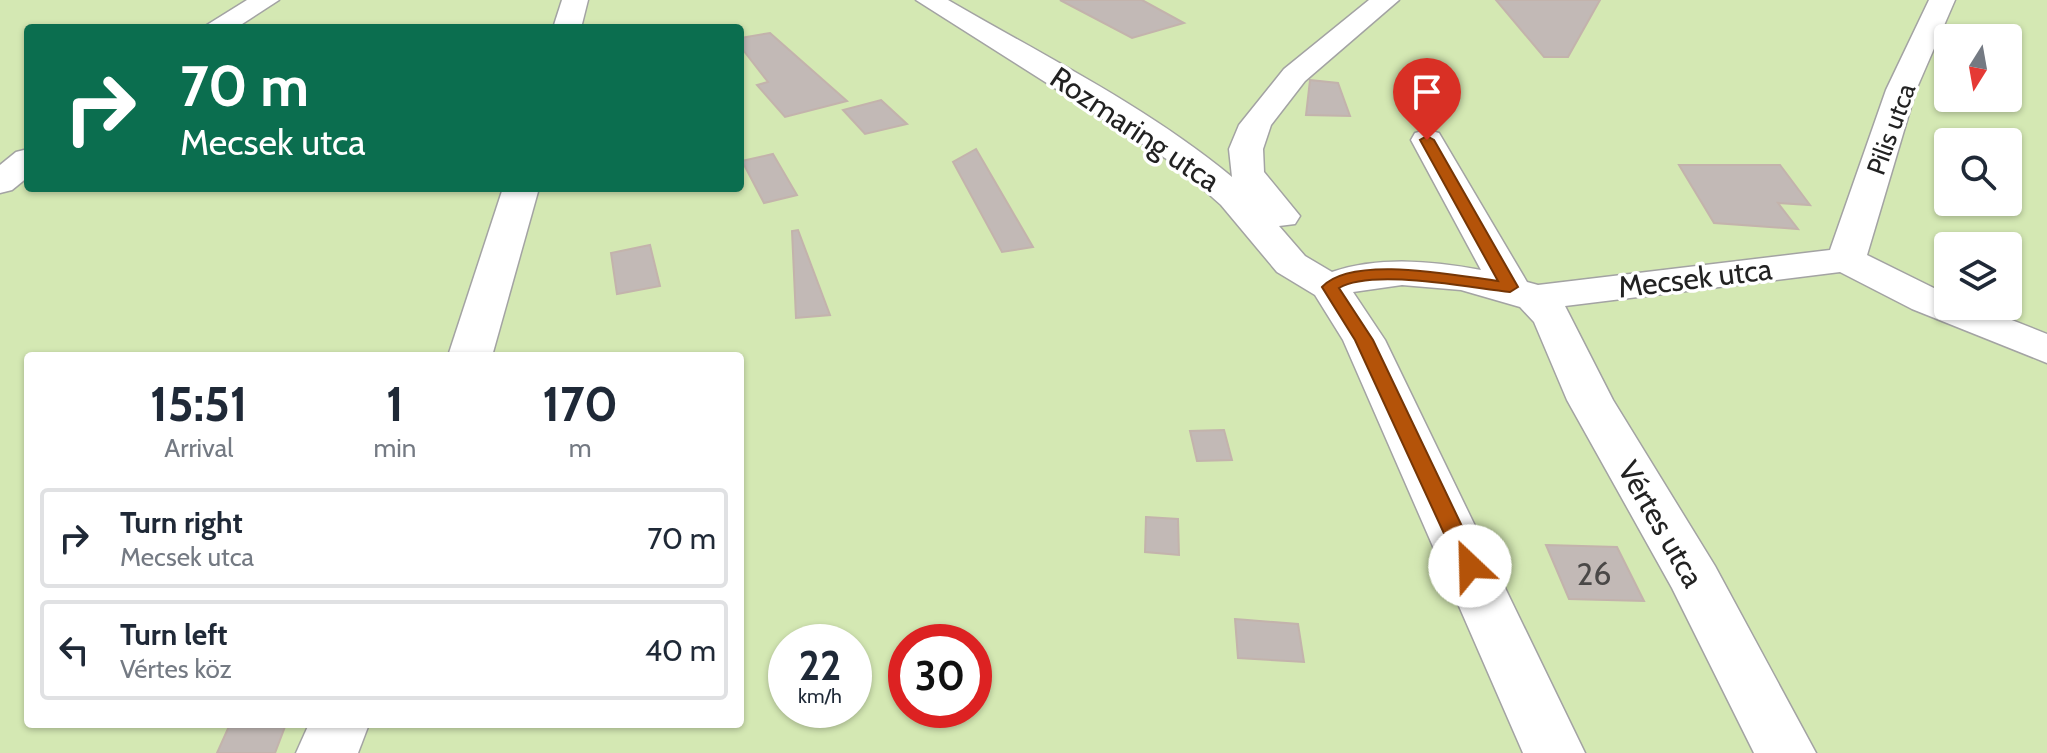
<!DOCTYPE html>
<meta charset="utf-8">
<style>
body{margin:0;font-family:Cabin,sans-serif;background:#f6f6f7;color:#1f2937;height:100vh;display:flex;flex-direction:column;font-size:30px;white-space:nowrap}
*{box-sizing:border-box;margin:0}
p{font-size:26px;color:#747a83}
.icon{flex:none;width:44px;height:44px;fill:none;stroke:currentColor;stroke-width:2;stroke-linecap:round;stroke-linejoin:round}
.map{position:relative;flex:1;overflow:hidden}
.sheet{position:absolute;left:24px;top:352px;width:720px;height:376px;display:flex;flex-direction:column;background:#fff;border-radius:8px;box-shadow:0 2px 6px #0004}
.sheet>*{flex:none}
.banner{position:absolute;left:24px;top:24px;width:720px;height:168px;border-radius:8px;box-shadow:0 2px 6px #0004;background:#0b6e4f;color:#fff;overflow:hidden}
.needle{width:52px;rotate:191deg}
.buttons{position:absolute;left:1934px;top:24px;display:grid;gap:16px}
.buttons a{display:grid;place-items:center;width:88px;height:88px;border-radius:8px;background:#fff;box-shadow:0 2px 6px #0004;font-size:40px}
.speed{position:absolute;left:768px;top:624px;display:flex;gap:16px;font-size:40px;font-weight:700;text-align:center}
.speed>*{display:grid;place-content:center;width:104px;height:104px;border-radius:50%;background:#fff;box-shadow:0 2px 6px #0004;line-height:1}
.speed small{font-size:20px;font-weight:400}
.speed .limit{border:12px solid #d22;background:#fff;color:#111}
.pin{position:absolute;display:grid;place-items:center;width:68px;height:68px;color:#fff;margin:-82px -34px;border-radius:50% 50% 50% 0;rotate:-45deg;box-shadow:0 0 8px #0007}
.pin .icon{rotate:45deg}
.me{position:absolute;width:88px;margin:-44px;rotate:336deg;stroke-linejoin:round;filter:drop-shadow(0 0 6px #0008)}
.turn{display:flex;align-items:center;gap:28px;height:168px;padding:0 24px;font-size:36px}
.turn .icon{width:104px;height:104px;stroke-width:2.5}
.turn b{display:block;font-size:56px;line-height:68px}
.eta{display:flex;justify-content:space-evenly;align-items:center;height:136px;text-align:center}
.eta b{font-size:48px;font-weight:700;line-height:56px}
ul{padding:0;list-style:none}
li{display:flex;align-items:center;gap:24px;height:100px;margin:0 16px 12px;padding:0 8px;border:4px solid #e0e1e3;border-radius:8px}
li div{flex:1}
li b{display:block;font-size:30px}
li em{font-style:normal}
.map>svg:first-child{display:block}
.grass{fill:#d4e8b3;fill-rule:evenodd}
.building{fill:#c2b9b6;stroke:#c3b3ac;stroke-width:2}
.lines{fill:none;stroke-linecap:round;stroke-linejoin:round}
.street-casing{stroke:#a3a3a3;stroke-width:3}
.street{fill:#fff;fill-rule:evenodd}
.route{fill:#b45309;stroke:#753606;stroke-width:2}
.labels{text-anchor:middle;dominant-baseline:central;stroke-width:7;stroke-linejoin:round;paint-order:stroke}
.far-street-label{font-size:26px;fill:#222;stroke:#fff}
.street-label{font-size:30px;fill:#222;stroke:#fff}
.near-number-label{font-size:32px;fill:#4a4847}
</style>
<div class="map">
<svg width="2047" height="753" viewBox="0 0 2047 753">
<rect width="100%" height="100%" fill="#f1eee9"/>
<path class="grass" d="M0,0H2047V753H0ZM28,28H740V188H28ZM1948,38H2008V98H1948ZM1948,142H2008V202H1948ZM1948,246H2008V306H1948ZM28,356H740V724H28ZM786,642H854V710H786ZM906,642H974V710H906Z"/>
<g class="building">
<polygon points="1060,0 1142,0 1184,23 1132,38"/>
<polygon points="1496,0 1600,0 1568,57 1544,57"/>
<polygon points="770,33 847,101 785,117 757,85 768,82 740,46 740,38"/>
<polygon points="1310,80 1338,83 1350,116 1306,115"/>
<polygon points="881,100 907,124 865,134 843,110"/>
<polygon points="976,149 1033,247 1002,252 953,162"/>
<polygon points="773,154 797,195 764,203 742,161"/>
<polygon points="1679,165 1780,165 1810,205 1778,203 1798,229 1714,223"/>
<polygon points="798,230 830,315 796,318 792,231"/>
<polygon points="650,245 660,286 617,294 611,253"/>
<polygon points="1224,430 1232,460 1197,461 1190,431"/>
<polygon points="1146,517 1178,519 1179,555 1145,552"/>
<polygon points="1546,545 1617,547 1644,601 1569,599"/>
<polygon points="1235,619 1298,624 1304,662 1238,658"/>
<polygon points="230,724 286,724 275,753 217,753"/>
</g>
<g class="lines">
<defs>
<g id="street">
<polygon points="247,0 279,0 236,28 202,28"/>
<polygon points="562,0 588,0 581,28 553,28"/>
<path d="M916,0H948C1044,56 1146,106 1232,177L1229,149L1239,125L1284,69L1369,0H1399L1305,81L1271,125L1263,149L1264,172L1300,216L1295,224L1279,226L1305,256L1332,272C1380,256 1432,261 1481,270L1411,140L1415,133L1427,130L1439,133L1527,282L1538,285L1830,250L1886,90L1929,0H1955L1916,90L1867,255L1948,295V306H1976L2047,334V363L1912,309L1840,272L1565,306L1613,400L1715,566L1816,753H1754L1672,588L1567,400L1534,322L1520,307L1461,290L1402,285L1353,292L1385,340L1585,753H1523L1343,340L1315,295L1277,272L1221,205L1176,165Z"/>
<polygon points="28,149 28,177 12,190 0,193 0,165 16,152"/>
<polygon points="503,188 539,188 492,356 448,356"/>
<polygon points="309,724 369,724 358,753 296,753"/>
</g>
</defs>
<use href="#street" class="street-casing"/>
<use href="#street" class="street"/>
</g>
<path class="route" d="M1427,136L1434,140L1518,287L1510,292C1470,288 1373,268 1339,288L1373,340L1481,566L1470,575L1459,566L1355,340L1322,287C1352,254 1458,276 1498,281L1420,140Z"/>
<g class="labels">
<g class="far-street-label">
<text transform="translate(1891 129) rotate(-70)">Pilis utca</text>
</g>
<g class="street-label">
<text transform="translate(1135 129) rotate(34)">Rozmaring utca</text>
<text transform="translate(1695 278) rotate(-7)">Mecsek utca</text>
<text transform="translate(1661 524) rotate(60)">Vértes utca</text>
</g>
<g class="near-number-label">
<text x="1594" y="573">26</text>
</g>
</g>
</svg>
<div class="buttons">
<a><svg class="needle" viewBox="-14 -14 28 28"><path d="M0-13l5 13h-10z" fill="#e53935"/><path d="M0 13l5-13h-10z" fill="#747a83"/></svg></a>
<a><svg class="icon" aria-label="search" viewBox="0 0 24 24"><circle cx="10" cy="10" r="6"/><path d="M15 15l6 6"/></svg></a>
<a><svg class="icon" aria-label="layers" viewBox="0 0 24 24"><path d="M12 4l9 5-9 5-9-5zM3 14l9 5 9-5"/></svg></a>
</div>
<div class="speed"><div>22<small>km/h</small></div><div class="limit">30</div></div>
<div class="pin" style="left:1427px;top:140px;background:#d93025"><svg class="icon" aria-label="arrive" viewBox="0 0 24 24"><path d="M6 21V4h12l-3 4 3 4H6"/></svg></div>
<svg class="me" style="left:1470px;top:566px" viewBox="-20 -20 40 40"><circle r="19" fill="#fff"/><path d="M0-13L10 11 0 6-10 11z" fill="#b45309"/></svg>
<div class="banner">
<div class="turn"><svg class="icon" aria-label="right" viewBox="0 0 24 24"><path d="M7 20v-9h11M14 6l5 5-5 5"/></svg><div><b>70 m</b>Mecsek utca</div></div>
</div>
<section class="sheet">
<div class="eta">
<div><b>15:51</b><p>Arrival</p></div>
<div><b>1</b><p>min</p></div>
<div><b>170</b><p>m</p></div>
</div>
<ul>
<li><svg class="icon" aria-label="right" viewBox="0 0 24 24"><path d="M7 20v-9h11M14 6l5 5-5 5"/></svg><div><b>Turn right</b><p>Mecsek utca</p></div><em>70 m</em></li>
<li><svg class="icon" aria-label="left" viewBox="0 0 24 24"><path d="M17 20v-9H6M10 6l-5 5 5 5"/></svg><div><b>Turn left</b><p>Vértes köz</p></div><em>40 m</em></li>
</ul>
</section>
</div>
